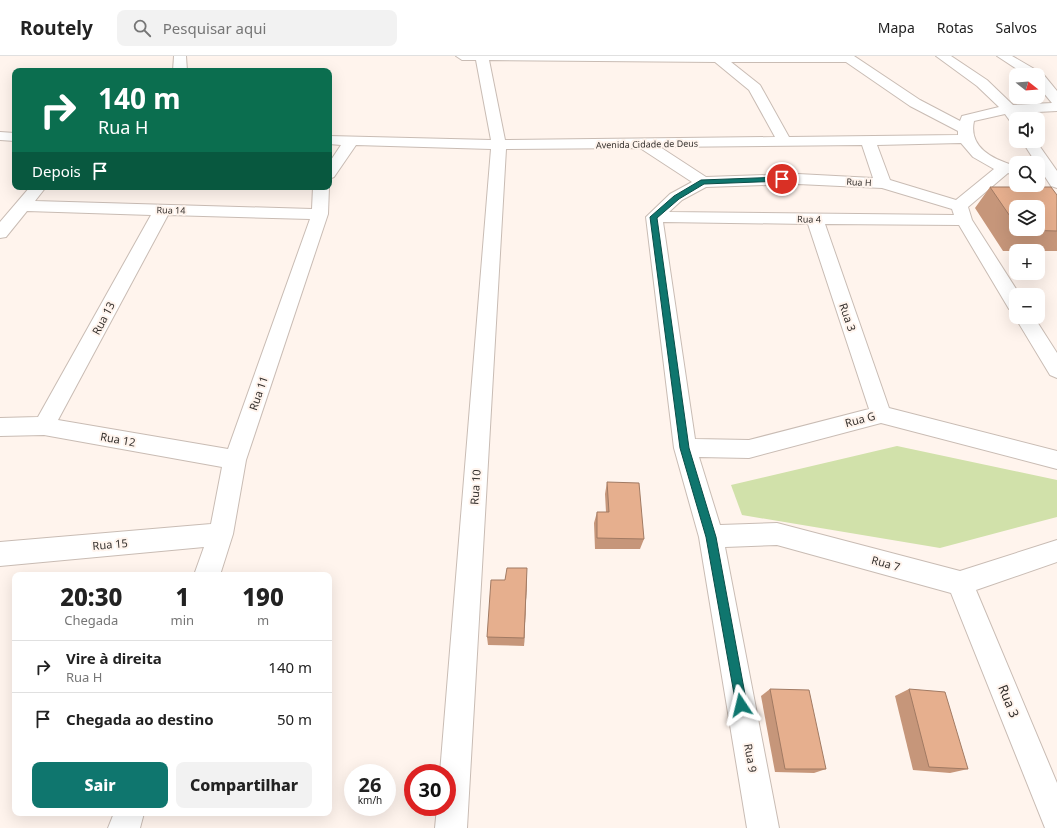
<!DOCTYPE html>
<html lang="pt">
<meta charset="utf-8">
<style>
body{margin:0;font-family:"Noto Sans",sans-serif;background:#f2f2f2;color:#222;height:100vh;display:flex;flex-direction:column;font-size:15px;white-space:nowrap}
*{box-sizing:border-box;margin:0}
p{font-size:13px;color:#767676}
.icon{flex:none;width:22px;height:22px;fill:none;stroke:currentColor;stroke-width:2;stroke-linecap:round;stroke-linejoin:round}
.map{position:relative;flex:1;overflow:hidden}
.side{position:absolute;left:12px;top:516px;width:320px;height:244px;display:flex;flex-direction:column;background:#fff;border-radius:8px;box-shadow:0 4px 16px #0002}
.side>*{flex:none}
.top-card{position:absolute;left:12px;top:12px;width:320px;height:122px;border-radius:8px;box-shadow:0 4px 16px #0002;background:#0b6e4f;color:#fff;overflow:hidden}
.needle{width:26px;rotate:107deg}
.fabs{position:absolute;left:1009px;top:12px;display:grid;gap:8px}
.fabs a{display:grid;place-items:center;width:36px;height:36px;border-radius:8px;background:#fff;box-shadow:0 4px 16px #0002;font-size:20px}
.speed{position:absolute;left:344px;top:708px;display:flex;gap:8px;font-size:20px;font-weight:700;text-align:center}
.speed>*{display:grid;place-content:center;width:52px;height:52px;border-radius:50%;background:#fff;box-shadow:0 4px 16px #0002;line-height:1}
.speed small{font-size:10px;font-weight:400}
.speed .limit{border:6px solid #d22;background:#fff;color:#111}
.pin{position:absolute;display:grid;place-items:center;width:34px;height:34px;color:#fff;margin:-17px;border:2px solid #fff;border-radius:50%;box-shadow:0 1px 4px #0007}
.me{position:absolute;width:44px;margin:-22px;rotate:350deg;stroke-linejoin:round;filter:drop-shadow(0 0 3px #0008)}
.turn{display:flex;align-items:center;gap:14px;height:84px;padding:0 20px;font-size:18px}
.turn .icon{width:52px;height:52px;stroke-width:2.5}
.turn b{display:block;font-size:28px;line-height:34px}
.then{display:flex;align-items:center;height:38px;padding:0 20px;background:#0003;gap:8px;font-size:15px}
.eta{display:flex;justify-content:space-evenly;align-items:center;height:68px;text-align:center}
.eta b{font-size:24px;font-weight:800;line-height:28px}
.cta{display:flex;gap:8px;margin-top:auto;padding:8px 20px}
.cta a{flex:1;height:46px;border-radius:8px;background:#0f766e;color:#fff;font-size:16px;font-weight:800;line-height:46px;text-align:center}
.cta a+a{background:#f2f2f2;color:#222}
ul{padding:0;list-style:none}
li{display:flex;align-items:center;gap:12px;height:52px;padding:0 20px;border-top:1px solid #e0e0e0}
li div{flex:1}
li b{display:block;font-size:15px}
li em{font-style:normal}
header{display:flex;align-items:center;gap:24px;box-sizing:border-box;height:56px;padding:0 20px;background:#fff;border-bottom:1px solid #e0e0e0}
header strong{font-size:19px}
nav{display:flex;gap:22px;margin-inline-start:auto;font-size:14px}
.search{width:280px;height:36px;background:#f2f2f2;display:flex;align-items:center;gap:10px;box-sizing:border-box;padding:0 14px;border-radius:8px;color:#767676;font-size:15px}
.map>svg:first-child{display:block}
.green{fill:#d1e1aa}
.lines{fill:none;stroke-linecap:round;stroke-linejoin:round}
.minor-casing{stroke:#c9bcb4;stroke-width:2}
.minor{fill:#fff;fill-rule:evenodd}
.wall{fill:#c6967a;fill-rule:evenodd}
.shaded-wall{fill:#a17a63}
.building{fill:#e6af8e;stroke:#a17a63}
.route{fill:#0f766e;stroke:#0a4d48}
.labels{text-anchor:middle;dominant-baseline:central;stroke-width:4;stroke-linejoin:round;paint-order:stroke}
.far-street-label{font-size:9px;fill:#35302d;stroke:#fff4ed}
.street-label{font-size:11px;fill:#35302d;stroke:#fff4ed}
.near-street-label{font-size:13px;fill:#35302d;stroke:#fff4ed}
</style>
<header>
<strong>Routely</strong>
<div class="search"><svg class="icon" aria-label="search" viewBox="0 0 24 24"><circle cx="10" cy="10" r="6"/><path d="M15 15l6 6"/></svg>Pesquisar aqui</div>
<nav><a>Mapa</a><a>Rotas</a><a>Salvos</a></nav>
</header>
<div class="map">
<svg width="1057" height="772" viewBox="0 0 1057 772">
<rect width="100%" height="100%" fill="#fff4ed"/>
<polygon class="green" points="897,390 1057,424 1057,461 940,492 742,459 731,429"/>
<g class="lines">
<defs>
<g id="minor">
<polygon points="174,0 186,0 187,15 173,15"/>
<path d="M456,0H854L920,44L960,65L962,60L999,51L977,30L936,0H951L987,24L1013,49L1052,47L1038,30V19H1026L997,0H1012L1043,18L1057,35V55L1018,57L1022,62L1016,63L1015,66L1010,65L1005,58L974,65C968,92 994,104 1016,110V120L1008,117L968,151L972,164L1020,239H1016V255L1009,253L959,169L825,168L889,352L1057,395V413L881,367L749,402L699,401L720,469L777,467L960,515L1057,484V506L976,534L1057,727V772H1045L951,537L777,489L725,491L779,772H747L699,481L674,392L646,161L670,138L692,126L640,92L506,93L467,772H435L437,751H447V717H440L491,93L356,89L334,121L329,123V107L341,89L329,88V80L491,84L476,4H462ZM489,4L715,6L749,34L775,81L505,84ZM731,6H846L910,50L958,75V79L789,81L760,29ZM961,87L973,101L994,113L956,144L890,124L877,89ZM862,89L873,122L798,118L706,121L660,91ZM798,128L882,132L952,153L954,159L669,156L682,144L706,131ZM663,166L808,168L869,353L749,384L695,383Z"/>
<polygon points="0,76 15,77 15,85 0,84"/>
<polygon points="1022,85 1036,85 1057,115 1057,132 1051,130 1038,110 1038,107 1036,107"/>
<path d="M30,131H46L35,145L312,153L313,131H329L328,158L246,404L233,478L220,519H194L204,491L0,510V486L211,468L222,411L44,379L0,380V362L38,361L151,159L27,155L6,181L0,182V166ZM168,159L310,163L228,393L58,364Z"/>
<polygon points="1016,258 1016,261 1034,261 1057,297 1057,322 1050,319 1015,261"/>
<polygon points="114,757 144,757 140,772 108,772"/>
</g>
</defs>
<use href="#minor" class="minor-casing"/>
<use href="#minor" class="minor"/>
</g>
<g class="wall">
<path d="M990,131L1057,175V195H1003L975,152ZM1016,151L1038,173H1016Z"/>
<polygon points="607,426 644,483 640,493 595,493 594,467 597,456 606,456 605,438"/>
<polygon points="527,522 524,590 488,589 487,581 505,524"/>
<polygon points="770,633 826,713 814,717 775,716 761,640"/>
<polygon points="909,633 968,713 950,717 913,714 895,640"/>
</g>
<polygon class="shaded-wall" points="527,512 527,522 524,590 524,582"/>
<g class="building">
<polygon points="990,131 1051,131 1057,139 1057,175 1020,174 1019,173 1038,173 1038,151 1016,151 1016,169"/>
<polygon points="607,426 639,427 644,483 597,482 597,456 609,456"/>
<polygon points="507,512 527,512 524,582 487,581 491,524 505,524"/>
<polygon points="770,633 809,634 826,713 785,713"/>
<polygon points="909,633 945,636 968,713 929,711"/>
</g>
<polygon class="route" points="782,121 784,122 784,125 704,128 679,143 657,162 689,392 716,481 747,649 746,654 741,655 737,654 736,649 706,481 680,392 650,161 674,140 701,124"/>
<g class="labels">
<g class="far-street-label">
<text transform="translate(647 88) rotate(-1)">Avenida Cidade de Deus</text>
<text transform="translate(859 126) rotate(3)">Rua H</text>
<text transform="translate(171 154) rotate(1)">Rua 14</text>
<text transform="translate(809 163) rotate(1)">Rua 4</text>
</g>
<g class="street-label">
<text transform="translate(848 261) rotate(71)">Rua 3</text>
<text transform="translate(103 262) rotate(-62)">Rua 13</text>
<text transform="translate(258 337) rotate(-71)">Rua 11</text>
<text transform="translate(860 363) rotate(-15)">Rua G</text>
<text transform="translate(118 383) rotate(10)">Rua 12</text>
<text transform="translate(475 431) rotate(-86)">Rua 10</text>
<text transform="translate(110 488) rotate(-5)">Rua 15</text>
<text transform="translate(886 507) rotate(15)">Rua 7</text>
<text transform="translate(751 702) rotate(80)">Rua 9</text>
</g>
<g class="near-street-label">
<text transform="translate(1009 645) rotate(68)">Rua 3</text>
</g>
</g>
</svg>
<div class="fabs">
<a><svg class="needle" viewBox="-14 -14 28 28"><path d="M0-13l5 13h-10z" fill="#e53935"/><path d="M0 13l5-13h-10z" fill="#767676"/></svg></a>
<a><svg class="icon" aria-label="sound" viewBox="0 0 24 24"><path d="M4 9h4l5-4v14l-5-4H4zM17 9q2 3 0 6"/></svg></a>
<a><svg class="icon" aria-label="search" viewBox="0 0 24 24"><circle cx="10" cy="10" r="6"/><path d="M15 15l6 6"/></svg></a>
<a><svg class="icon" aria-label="layers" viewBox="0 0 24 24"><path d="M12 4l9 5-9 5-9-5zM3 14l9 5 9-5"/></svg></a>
<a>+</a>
<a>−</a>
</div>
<div class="speed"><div>26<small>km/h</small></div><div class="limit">30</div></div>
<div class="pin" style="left:782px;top:123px;background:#d93025"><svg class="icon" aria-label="arrive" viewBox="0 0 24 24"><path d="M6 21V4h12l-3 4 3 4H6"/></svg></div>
<svg class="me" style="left:741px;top:649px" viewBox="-20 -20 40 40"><path d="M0-17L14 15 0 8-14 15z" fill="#0f766e" stroke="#fff" stroke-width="4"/></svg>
<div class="top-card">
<div class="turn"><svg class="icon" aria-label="right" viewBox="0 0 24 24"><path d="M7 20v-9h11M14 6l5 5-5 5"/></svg><div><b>140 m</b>Rua H</div></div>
<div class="then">Depois<svg class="icon" aria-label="arrive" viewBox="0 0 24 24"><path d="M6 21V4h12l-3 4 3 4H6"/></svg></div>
</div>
<section class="side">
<div class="eta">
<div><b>20:30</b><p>Chegada</p></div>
<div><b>1</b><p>min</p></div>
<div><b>190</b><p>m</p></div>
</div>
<ul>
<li><svg class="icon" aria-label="right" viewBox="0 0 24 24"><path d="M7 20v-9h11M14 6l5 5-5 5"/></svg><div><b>Vire à direita</b><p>Rua H</p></div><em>140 m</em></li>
<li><svg class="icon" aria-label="arrive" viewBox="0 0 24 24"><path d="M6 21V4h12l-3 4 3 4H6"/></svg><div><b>Chegada ao destino</b></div><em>50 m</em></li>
</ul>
<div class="cta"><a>Sair</a><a>Compartilhar</a></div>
</section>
</div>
